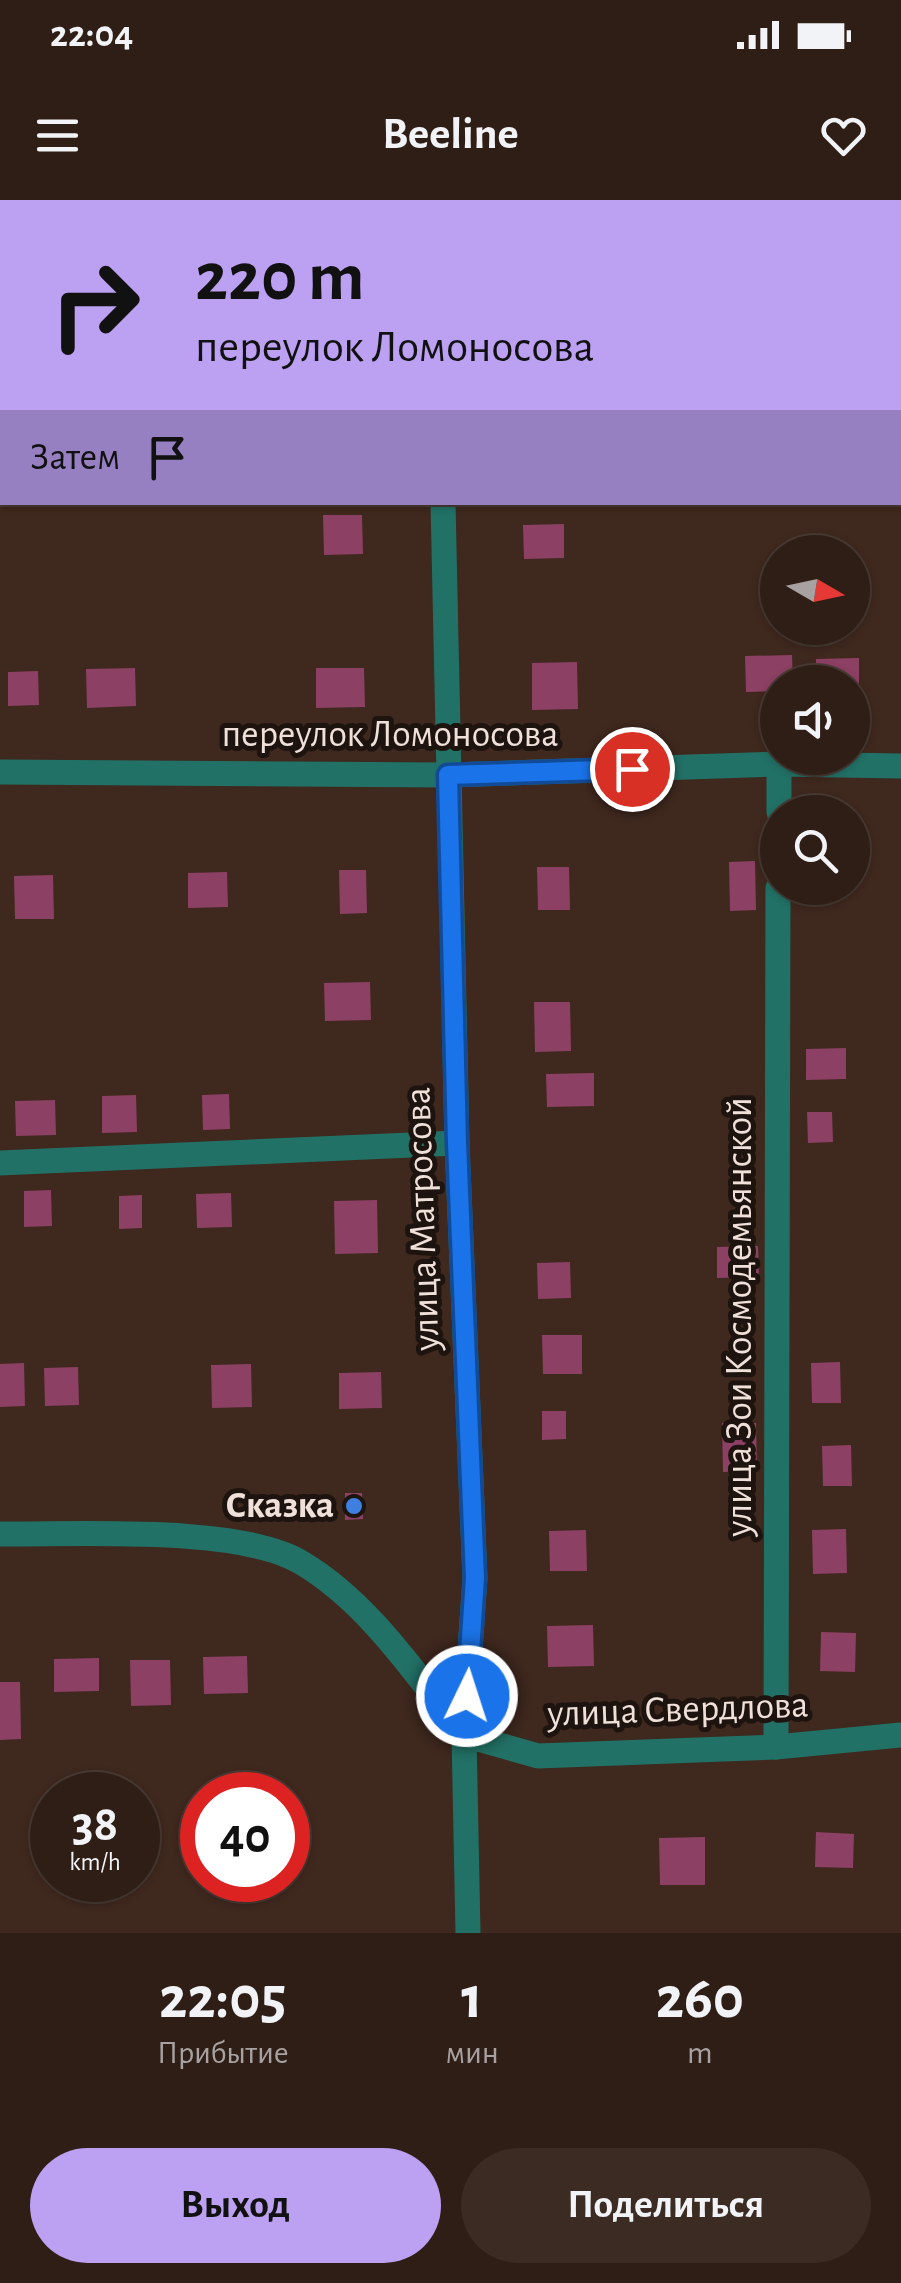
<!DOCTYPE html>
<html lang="ru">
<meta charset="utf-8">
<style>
body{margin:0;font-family:"Alegreya Sans",sans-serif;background:#3b2b23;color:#f1f3f6;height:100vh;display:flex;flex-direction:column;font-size:38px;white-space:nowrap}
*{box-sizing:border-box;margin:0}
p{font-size:32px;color:#a7a2a1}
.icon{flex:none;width:55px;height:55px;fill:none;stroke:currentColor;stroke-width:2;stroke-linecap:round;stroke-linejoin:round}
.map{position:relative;height:1733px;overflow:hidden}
.panel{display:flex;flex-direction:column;background:#2f1e16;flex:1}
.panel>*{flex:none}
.guide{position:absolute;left:0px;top:0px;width:902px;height:305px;box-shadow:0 2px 8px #0004,0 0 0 2px #4a3c35;background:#bca0f2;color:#111;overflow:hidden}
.needle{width:65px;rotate:99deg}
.controls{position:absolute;left:760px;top:335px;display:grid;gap:20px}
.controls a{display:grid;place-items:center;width:110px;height:110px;border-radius:50%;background:#2f1e16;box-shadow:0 2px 8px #0004,0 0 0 2px #4a3c35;font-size:50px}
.speed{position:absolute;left:30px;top:1572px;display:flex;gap:20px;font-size:50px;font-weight:700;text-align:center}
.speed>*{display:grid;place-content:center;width:130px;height:130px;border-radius:50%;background:#2f1e16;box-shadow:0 2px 8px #0004,0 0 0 2px #4a3c35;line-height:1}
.speed small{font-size:25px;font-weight:400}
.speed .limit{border:15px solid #d22;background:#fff;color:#111}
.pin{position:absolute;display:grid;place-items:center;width:85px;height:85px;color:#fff;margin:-42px;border:5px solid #fff;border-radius:50%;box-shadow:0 2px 10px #0007}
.me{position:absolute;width:110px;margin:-55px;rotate:4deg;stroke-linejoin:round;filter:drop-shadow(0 0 8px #0008)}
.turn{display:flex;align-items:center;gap:35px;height:210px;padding:0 30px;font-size:45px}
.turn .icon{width:130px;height:130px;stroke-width:2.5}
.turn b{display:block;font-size:70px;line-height:85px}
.then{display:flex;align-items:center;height:95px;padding:0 30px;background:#0003;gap:20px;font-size:38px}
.eta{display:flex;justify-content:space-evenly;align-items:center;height:170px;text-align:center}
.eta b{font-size:60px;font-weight:700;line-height:70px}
.cta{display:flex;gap:20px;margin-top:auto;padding:20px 30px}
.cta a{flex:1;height:115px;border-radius:60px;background:#bca0f2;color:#111;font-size:40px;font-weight:700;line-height:115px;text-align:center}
.cta a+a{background:#3b2b23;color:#f1f3f6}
.status{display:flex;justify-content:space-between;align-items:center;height:70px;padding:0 50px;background:#2f1e16;direction:ltr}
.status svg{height:28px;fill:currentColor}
header{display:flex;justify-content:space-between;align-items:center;height:130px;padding:0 30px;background:#2f1e16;font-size:45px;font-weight:700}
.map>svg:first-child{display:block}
.building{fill:#8c4063}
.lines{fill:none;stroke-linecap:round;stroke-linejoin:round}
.minor{stroke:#227166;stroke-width:25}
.tertiary{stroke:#227166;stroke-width:25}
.route-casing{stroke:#114b97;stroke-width:25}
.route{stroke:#1a73e8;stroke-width:18}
.shop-dot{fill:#3f7fe0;stroke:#1e140f;stroke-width:4}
.labels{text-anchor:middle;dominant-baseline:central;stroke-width:10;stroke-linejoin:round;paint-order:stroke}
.street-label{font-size:38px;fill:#f0e0da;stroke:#1e140f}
.poi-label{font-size:38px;font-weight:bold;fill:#f0e0da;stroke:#1e140f;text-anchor:end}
</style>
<div class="status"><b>22:04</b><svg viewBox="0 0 49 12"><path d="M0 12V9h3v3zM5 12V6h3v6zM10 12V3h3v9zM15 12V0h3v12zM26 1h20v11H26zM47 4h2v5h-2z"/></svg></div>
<header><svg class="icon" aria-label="menu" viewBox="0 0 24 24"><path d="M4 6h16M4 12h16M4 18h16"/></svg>Beeline<svg class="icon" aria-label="heart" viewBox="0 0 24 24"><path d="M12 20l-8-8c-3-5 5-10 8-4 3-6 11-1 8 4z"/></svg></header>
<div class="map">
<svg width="901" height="1733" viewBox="0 0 901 1733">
<rect width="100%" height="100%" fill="#3f281e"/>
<g class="building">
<polygon points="323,315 362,315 363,354 324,355"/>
<polygon points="564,324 564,358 524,359 523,325"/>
<polygon points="792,455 793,482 778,482 778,491 746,492 745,456"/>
<polygon points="859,458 859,494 852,494 852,482 816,482 816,459"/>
<polygon points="577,462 578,509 532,510 532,463"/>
<polygon points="135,468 136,506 87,508 86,469"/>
<polygon points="316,468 364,468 365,507 316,508"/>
<polygon points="38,471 39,505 8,506 8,472"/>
<polygon points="755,661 756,710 730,711 729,662"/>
<polygon points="537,667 569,667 570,710 538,710"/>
<polygon points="339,670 366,670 367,713 340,714"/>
<polygon points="227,672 228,707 188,708 188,673"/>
<polygon points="53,675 54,719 15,719 14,676"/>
<polygon points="370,782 371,820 325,821 324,783"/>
<polygon points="534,802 570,802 571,851 535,852"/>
<polygon points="846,848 846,879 806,880 806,849"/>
<polygon points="594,873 594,906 547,907 546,874"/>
<polygon points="229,894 230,929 203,930 202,895"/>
<polygon points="136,895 137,932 102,933 102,896"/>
<polygon points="55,900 56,935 16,936 15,901"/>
<polygon points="807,912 832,912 833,942 808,943"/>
<polygon points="51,990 52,1026 24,1027 24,991"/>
<polygon points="231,993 232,1027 197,1028 196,994"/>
<polygon points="142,995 142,1028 119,1029 119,996"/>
<polygon points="377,1000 378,1053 335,1054 334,1001"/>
<polygon points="758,1046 759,1077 717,1078 717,1047"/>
<polygon points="570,1062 571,1098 538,1099 537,1063"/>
<polygon points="542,1135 582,1135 582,1174 543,1174"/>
<polygon points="840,1162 841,1203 812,1203 811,1163"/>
<polygon points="24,1163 25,1206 0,1207 0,1164"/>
<polygon points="251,1164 252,1207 212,1208 211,1165"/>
<polygon points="78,1167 79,1205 45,1206 44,1168"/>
<polygon points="381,1172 382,1208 339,1209 339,1173"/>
<polygon points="542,1211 566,1211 566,1239 542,1240"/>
<polygon points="722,1223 756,1223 757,1271 723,1272"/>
<polygon points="851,1245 852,1286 823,1286 822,1246"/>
<polygon points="345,1293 362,1293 363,1319 345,1320"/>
<polygon points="846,1329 847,1373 813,1374 812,1330"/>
<polygon points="586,1330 587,1371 550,1371 549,1331"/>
<polygon points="593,1425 594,1466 548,1467 547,1426"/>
<polygon points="821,1432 856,1433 855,1472 820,1471"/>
<polygon points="247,1456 248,1493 204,1494 203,1457"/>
<polygon points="99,1458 99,1491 54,1492 54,1459"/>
<polygon points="130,1460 170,1460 171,1505 131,1506"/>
<polygon points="0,1482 20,1482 21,1539 0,1540"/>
<polygon points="816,1632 854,1634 853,1668 815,1667"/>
<polygon points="705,1637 705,1685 660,1685 659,1638"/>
</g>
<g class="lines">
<g class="minor">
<polyline points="0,572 447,575 779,564 901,566"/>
<polyline points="779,612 779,564"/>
<polyline points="0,963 457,943"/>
<polyline points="464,1535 538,1556 776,1547 901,1535"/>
<polyline points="776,1547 778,688"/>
</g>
<g class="tertiary">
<polyline points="438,0 438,2"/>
<polyline points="443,302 457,943 475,1378 464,1535 468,1733"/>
<path d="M0,1334C75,1335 241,1325 302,1363C369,1403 416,1475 464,1535"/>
</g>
</g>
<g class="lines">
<defs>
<polyline id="route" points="467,1496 475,1378 457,943 448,575 632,569"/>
</defs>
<use href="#route" class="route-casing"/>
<use href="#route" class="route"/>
</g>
<circle class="shop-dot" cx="354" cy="1306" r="10"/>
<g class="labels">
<g class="street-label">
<text x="390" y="535">переулок Ломоносова</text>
<text transform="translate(423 1019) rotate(-92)">улица Матросова</text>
<text transform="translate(740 1117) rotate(-90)">улица Зои Космодемьянской</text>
<text transform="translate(678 1510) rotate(-2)">улица Свердлова</text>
</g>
<g class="poi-label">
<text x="334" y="1306">Сказка</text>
</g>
</g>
</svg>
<div class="controls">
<a><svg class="needle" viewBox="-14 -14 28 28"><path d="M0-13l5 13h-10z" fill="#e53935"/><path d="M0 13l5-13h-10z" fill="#a7a2a1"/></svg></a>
<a><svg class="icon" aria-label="sound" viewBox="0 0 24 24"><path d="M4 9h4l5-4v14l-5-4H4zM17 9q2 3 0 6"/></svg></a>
<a><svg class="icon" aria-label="search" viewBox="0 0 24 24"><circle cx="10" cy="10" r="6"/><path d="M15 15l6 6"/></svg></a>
</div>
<div class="speed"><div>38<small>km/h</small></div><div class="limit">40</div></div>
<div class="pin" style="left:632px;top:569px;background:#d93025"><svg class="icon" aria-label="arrive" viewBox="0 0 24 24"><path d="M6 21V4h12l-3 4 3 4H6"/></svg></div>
<svg class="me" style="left:467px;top:1496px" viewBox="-20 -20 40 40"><circle r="17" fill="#1a73e8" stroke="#fff" stroke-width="3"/><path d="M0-11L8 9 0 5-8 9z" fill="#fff"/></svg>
<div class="guide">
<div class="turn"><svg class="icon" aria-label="right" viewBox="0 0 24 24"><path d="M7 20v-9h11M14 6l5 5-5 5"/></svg><div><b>220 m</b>переулок Ломоносова</div></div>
<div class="then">Затем<svg class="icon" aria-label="arrive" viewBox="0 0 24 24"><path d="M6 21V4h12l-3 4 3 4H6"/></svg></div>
</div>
</div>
<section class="panel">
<div class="eta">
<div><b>22:05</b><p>Прибытие</p></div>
<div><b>1</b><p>мин</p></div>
<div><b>260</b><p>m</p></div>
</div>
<div class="cta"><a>Выход</a><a>Поделиться</a></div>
</section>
